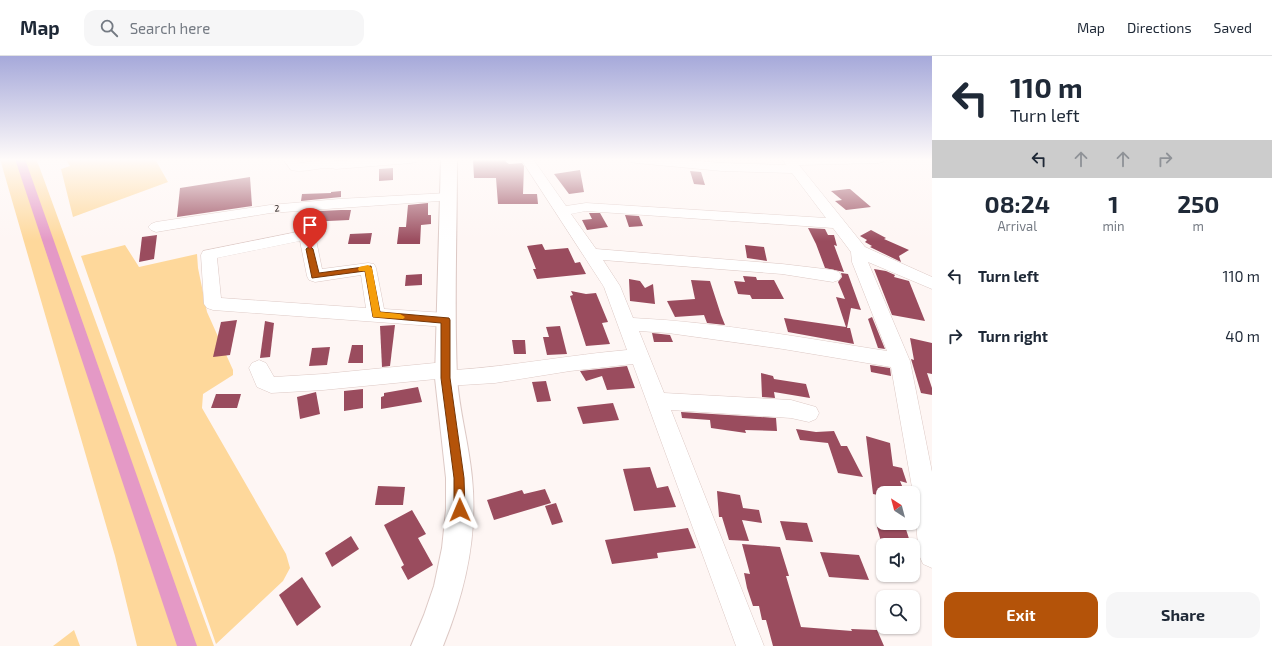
<!DOCTYPE html>
<style>
body{margin:0;font-family:"Exo 2",sans-serif;background:#f6f6f7;color:#1f2937;height:100vh;display:flex;flex-direction:column;font-size:15px;white-space:nowrap}
*{box-sizing:border-box;margin:0}
p{font-size:13px;color:#747a83}
.icon{flex:none;width:22px;height:22px;fill:none;stroke:currentColor;stroke-width:2;stroke-linecap:round;stroke-linejoin:round}
.map{position:relative;flex:1;overflow:hidden}
.details{display:flex;flex-direction:column;background:#fff;width:340px}
.details>*{flex:none}
.guide{background:#fff;color:#1f2937;overflow:hidden}
.needle{width:26px;rotate:324deg}
.controls{position:absolute;left:876px;top:430px;display:grid;gap:8px}
.controls a{display:grid;place-items:center;width:44px;height:44px;border-radius:8px;background:#fff;box-shadow:0 1px 3px #0004;font-size:20px}
.pin{position:absolute;display:grid;place-items:center;width:34px;height:34px;color:#fff;margin:-41px -17px;border-radius:50% 50% 50% 0;rotate:-45deg;box-shadow:0 0 4px #0007}
.pin .icon{rotate:45deg}
.me{position:absolute;width:44px;margin:-22px;rotate:359deg;stroke-linejoin:round;filter:drop-shadow(0 0 3px #0008)}
.turn{display:flex;align-items:center;gap:14px;height:84px;padding:0 12px;font-size:18px}
.turn .icon{width:52px;height:52px;stroke-width:2.5}
.turn b{display:block;font-size:28px;line-height:34px}
.lanes{display:flex;align-items:center;height:38px;padding:0 12px;background:#0003;justify-content:center;gap:20px;direction:ltr}
.lanes .off{opacity:.35}
.eta{display:flex;justify-content:space-evenly;align-items:center;height:68px;text-align:center}
.eta b{font-size:24px;font-weight:700;line-height:28px}
.button{display:flex;gap:8px;margin-top:auto;padding:8px 12px}
.button a{flex:1;height:46px;border-radius:12px;background:#b45309;color:#fff;font-size:16px;font-weight:700;line-height:46px;text-align:center}
.button a+a{background:#f6f6f7;color:#1f2937}
ul{padding:0;list-style:none}
li{display:flex;align-items:center;gap:12px;height:60px;padding:0 12px}
li div{flex:1}
li b{display:block;font-size:15px}
li em{font-style:normal}
header{display:flex;align-items:center;gap:24px;box-sizing:border-box;height:56px;padding:0 20px;background:#fff;border-bottom:1px solid #e0e1e3}
header strong{font-size:19px}
nav{display:flex;gap:22px;margin-inline-start:auto;font-size:14px}
.search{width:280px;height:36px;background:#f6f6f7;display:flex;align-items:center;gap:10px;box-sizing:border-box;padding:0 14px;border-radius:12px;color:#747a83;font-size:15px}
main{display:flex;flex:1;min-height:0}
.map>svg:first-child{display:block}
.green{fill:#fed89b}
.lines{fill:none;stroke-linecap:round;stroke-linejoin:round}
.canal{fill:#e499c6;fill-rule:evenodd}
.building{fill:#9a4c5e}
.minor-casing{stroke:#ddc9c5;stroke-width:1}
.major-casing{stroke:#ddc9c5;stroke-width:2}
.minor{fill:#fff;fill-rule:evenodd}
.major{fill:#fff;fill-rule:evenodd}
.route{fill:#b45309;stroke:#753606}
.slow{fill:#f59e0b}
.labels{text-anchor:middle;dominant-baseline:central;stroke-width:3;stroke-linejoin:round;paint-order:stroke}
.far-street-label{font-size:9px;fill:#1b1412;stroke:#fef6f4}
</style>
<header>
<strong>Map</strong>
<div class="search"><svg class="icon" aria-label="search" viewBox="0 0 24 24"><circle cx="10" cy="10" r="6"/><path d="M15 15l6 6"/></svg>Search here</div>
<nav><a>Map</a><a>Directions</a><a>Saved</a></nav>
</header>
<main>
<div class="map">
<svg width="932" height="590" viewBox="0 0 932 590">
<rect width="100%" height="100%" fill="#fef6f4"/>
<g class="green">
<polygon points="0,103 36,103 39,110 214,590 137,590 115,500"/>
<polygon points="65,103 155,103 168,126 73,161 61,113 70,110"/>
<polygon points="125,189 139,211 197,198 198,212 207,256 233,314 233,319 203,338 202,352 286,498 290,512 283,525 216,588 81,200"/>
<polygon points="74,574 80,590 53,590"/>
</g>
<g class="lines">
<polygon class="canal" points="15,103 25,103 197,590 177,590"/>
</g>
<g class="building">
<polygon points="473,103 505,103 506,106 509,108 522,107 524,110 523,138 537,138 538,148 498,148 496,122 474,122"/>
<polygon points="393,112 393,124 379,125 379,113"/>
<polygon points="580,114 584,136 569,138 554,118"/>
<polygon points="690,115 701,116 705,129 694,128"/>
<polygon points="250,121 252,150 177,161 180,132"/>
<polygon points="848,133 850,133 871,151 846,154 835,145 842,144 831,135"/>
<polygon points="341,135 341,141 301,145 302,138 331,137 331,136"/>
<polygon points="428,147 428,159 431,159 431,168 421,169 420,188 397,188 399,171 406,171 408,149"/>
<polygon points="341,154 351,154 349,164 307,166 306,169 296,170 299,156"/>
<polygon points="589,157 600,157 608,171 587,174 582,164 592,163"/>
<polygon points="625,159 639,160 643,170 629,171"/>
<polygon points="808,172 825,173 828,179 834,179 837,190 834,189 844,216 825,212 816,188"/>
<polygon points="871,174 886,182 884,183 909,194 899,200 901,206 870,191 872,190 865,186 867,184 860,180"/>
<polygon points="372,177 370,188 348,188 350,178"/>
<polygon points="157,179 154,203 139,206 142,181"/>
<polygon points="542,188 545,194 568,192 575,207 580,206 586,218 537,223 533,213 536,213 527,190"/>
<polygon points="745,189 764,191 767,205 747,202"/>
<polygon points="874,213 886,215 895,219 894,221 909,225 925,265 892,259"/>
<polygon points="841,217 848,218 861,254 851,252 847,272 850,272 854,288 788,276 784,262 846,271 836,241 845,243 838,226 842,221"/>
<polygon points="422,218 422,229 405,230 406,219"/>
<polygon points="743,220 756,221 757,224 774,224 784,243 752,243 750,239 738,238 734,225 745,226"/>
<polygon points="629,223 640,225 645,232 653,228 655,248 630,245"/>
<polygon points="691,224 710,225 721,259 725,269 707,267 704,259 675,261 667,245 695,243"/>
<polygon points="571,235 586,238 596,237 608,266 602,267 610,288 586,290 570,240 573,239"/>
<polygon points="872,261 885,293 878,292 868,263"/>
<polygon points="237,264 230,299 213,301 221,266"/>
<polygon points="265,265 274,267 270,301 260,302"/>
<polygon points="395,269 390,310 382,311 380,270"/>
<polygon points="560,270 567,298 547,299 543,281 549,281 546,271"/>
<polygon points="652,277 670,279 673,286 654,286"/>
<polygon points="910,282 932,287 932,318 927,317 932,332 932,339 921,337 911,303 914,304"/>
<polygon points="512,284 525,284 526,298 514,298"/>
<polygon points="352,289 363,289 363,307 348,307"/>
<polygon points="330,291 327,309 309,310 312,292"/>
<polygon points="870,309 890,312 891,320 871,316"/>
<polygon points="627,310 635,332 607,334 602,320 586,325 580,315"/>
<polygon points="761,317 773,320 774,323 806,328 810,342 774,336 775,342 762,341"/>
<polygon points="546,325 551,345 537,346 532,326"/>
<polygon points="418,331 422,346 381,353 381,341 384,340 384,337"/>
<polygon points="363,333 363,352 344,355 344,335"/>
<polygon points="316,336 320,358 300,363 297,341"/>
<polygon points="216,338 241,338 237,352 211,352"/>
<polygon points="613,347 619,364 583,368 577,351"/>
<polygon points="681,356 776,362 777,375 745,374 746,377 711,372 710,364 682,362"/>
<polygon points="796,373 816,376 834,375 841,390 847,390 863,421 838,417 828,387 800,384"/>
<polygon points="866,380 890,387 893,410 902,412 907,427 900,425 905,437 883,437 883,440 873,438"/>
<polygon points="650,411 657,432 668,430 676,451 634,455 623,413"/>
<polygon points="378,430 405,431 403,449 375,449"/>
<polygon points="545,433 551,447 494,464 487,444 522,434 524,438"/>
<polygon points="717,435 740,439 743,452 759,454 762,467 742,464 749,485 729,484 722,461 719,461"/>
<polygon points="556,447 563,466 552,469 545,450"/>
<polygon points="412,454 426,478 418,482 433,509 408,524 401,511 404,509 384,469"/>
<polygon points="780,465 807,467 813,486 786,484"/>
<polygon points="893,467 904,467 911,489 882,489 877,471 895,474"/>
<polygon points="688,472 696,492 657,497 658,502 612,508 605,484"/>
<polygon points="351,480 359,493 332,511 325,497"/>
<polygon points="742,488 780,491 789,520 786,520 801,571 852,575 851,573 877,574 884,590 773,590 766,564 762,564 759,550 753,550 747,532 744,517 750,518"/>
<polygon points="820,496 859,499 869,524 829,521"/>
<polygon points="302,521 321,551 297,570 279,539"/>
</g>
<g class="lines">
<defs>
<g id="minor">
<path d="M283,103H296L300,107L331,103L337,105L366,103H418L416,106L411,107L336,113C321,109 306,118 291,114Z"/>
<path d="M521,103H533L566,150L586,147L826,162L792,117L722,115L636,107L631,106L629,103H675L722,107L786,109L782,103H884L883,106L878,107L799,109L865,191L932,221V233L868,206L910,305L932,416V512L923,508L919,499L913,437L891,311L783,293L668,277L639,275L664,337L791,344L816,351L819,357L816,363L809,366L791,362L671,354L764,590H736L633,308L570,315L495,327L446,330L439,328L436,323L323,334L271,337L257,331L249,312L252,307L259,304L266,307L274,321L323,318L445,306L452,309L455,314C513,310 570,299 627,294L604,231ZM586,155L833,172L851,196L852,206L887,295C803,282 718,266 633,262L620,230L603,204L782,218L833,226L839,224L841,220L839,216L833,214L782,208L596,193L571,158Z"/>
<polygon points="448,137 453,138 455,141 453,144 270,157 156,176 151,174 148,171 151,168 156,166 270,149 339,143"/>
<path d="M307,174L312,176L315,179L322,213L368,207L374,208L376,212L384,253L446,257L452,259L455,264L452,269L446,271L213,254L207,252L204,248L201,199L203,195ZM300,185L307,220L309,224L315,226L361,219L366,252L221,242L217,202Z"/>
</g>
<path id="major" d="M441,103H457C457,175 454,248 457,321C459,355 469,388 472,422C478,481 465,536 443,590H411L424,559L434,530L442,492L446,454V422L435,322Z"/>
</defs>
<use href="#minor" class="minor-casing"/>
<use href="#major" class="major-casing"/>
<use href="#minor" class="minor"/>
<use href="#major" class="major"/>
</g>
<linearGradient id="sky" x2="0" y2="1"><stop stop-color="#a6a9da"/><stop offset="0.56" stop-color="#fffbfa"/><stop offset="1" stop-color="#fffbfa" stop-opacity="0"/></linearGradient>
<rect width="932" height="185" fill="url(#sky)"/>
<polygon class="route" points="310,190 313,193 319,217 371,210 380,256 449,262 450,264 450,322 464,422 465,454 464,458 460,460 456,458 454,454 454,422 441,322 441,267 373,261 365,215 312,222 306,193"/>
<polygon class="slow" points="368,209 372,212 380,256 400,258 405,261 403,263 373,261 365,215 359,215 358,213 359,211"/>
<g class="labels">
<g class="far-street-label">
<text transform="translate(277 152) rotate(-6)">2</text>
</g>
</g>
</svg>
<div class="controls">
<a><svg class="needle" viewBox="-14 -14 28 28"><path d="M0-13l5 13h-10z" fill="#e53935"/><path d="M0 13l5-13h-10z" fill="#747a83"/></svg></a>
<a><svg class="icon" aria-label="sound" viewBox="0 0 24 24"><path d="M4 9h4l5-4v14l-5-4H4zM17 9q2 3 0 6"/></svg></a>
<a><svg class="icon" aria-label="search" viewBox="0 0 24 24"><circle cx="10" cy="10" r="6"/><path d="M15 15l6 6"/></svg></a>
</div>
<div class="pin" style="left:310px;top:193px;background:#d93025"><svg class="icon" aria-label="arrive" viewBox="0 0 24 24"><path d="M6 21V4h12l-3 4 3 4H6"/></svg></div>
<svg class="me" style="left:460px;top:454px" viewBox="-20 -20 40 40"><path d="M0-17L14 15 0 8-14 15z" fill="#b45309" stroke="#fff" stroke-width="4"/></svg>
</div>
<section class="details">
<div class="guide">
<div class="turn"><svg class="icon" aria-label="left" viewBox="0 0 24 24"><path d="M17 20v-9H6M10 6l-5 5 5 5"/></svg><div><b>110 m</b>Turn left</div></div>
<div class="lanes"><svg class="icon" aria-label="left" viewBox="0 0 24 24"><path d="M17 20v-9H6M10 6l-5 5 5 5"/></svg><svg class="icon off" aria-label="ahead" viewBox="0 0 24 24"><path d="M12 20V5M6 11l6-6 6 6"/></svg><svg class="icon off" aria-label="ahead" viewBox="0 0 24 24"><path d="M12 20V5M6 11l6-6 6 6"/></svg><svg class="icon off" aria-label="right" viewBox="0 0 24 24"><path d="M7 20v-9h11M14 6l5 5-5 5"/></svg></div>
</div>
<div class="eta">
<div><b>08:24</b><p>Arrival</p></div>
<div><b>1</b><p>min</p></div>
<div><b>250</b><p>m</p></div>
</div>
<ul>
<li><svg class="icon" aria-label="left" viewBox="0 0 24 24"><path d="M17 20v-9H6M10 6l-5 5 5 5"/></svg><div><b>Turn left</b></div><em>110 m</em></li>
<li><svg class="icon" aria-label="right" viewBox="0 0 24 24"><path d="M7 20v-9h11M14 6l5 5-5 5"/></svg><div><b>Turn right</b></div><em>40 m</em></li>
</ul>
<div class="button"><a>Exit</a><a>Share</a></div>
</section>
</main>
